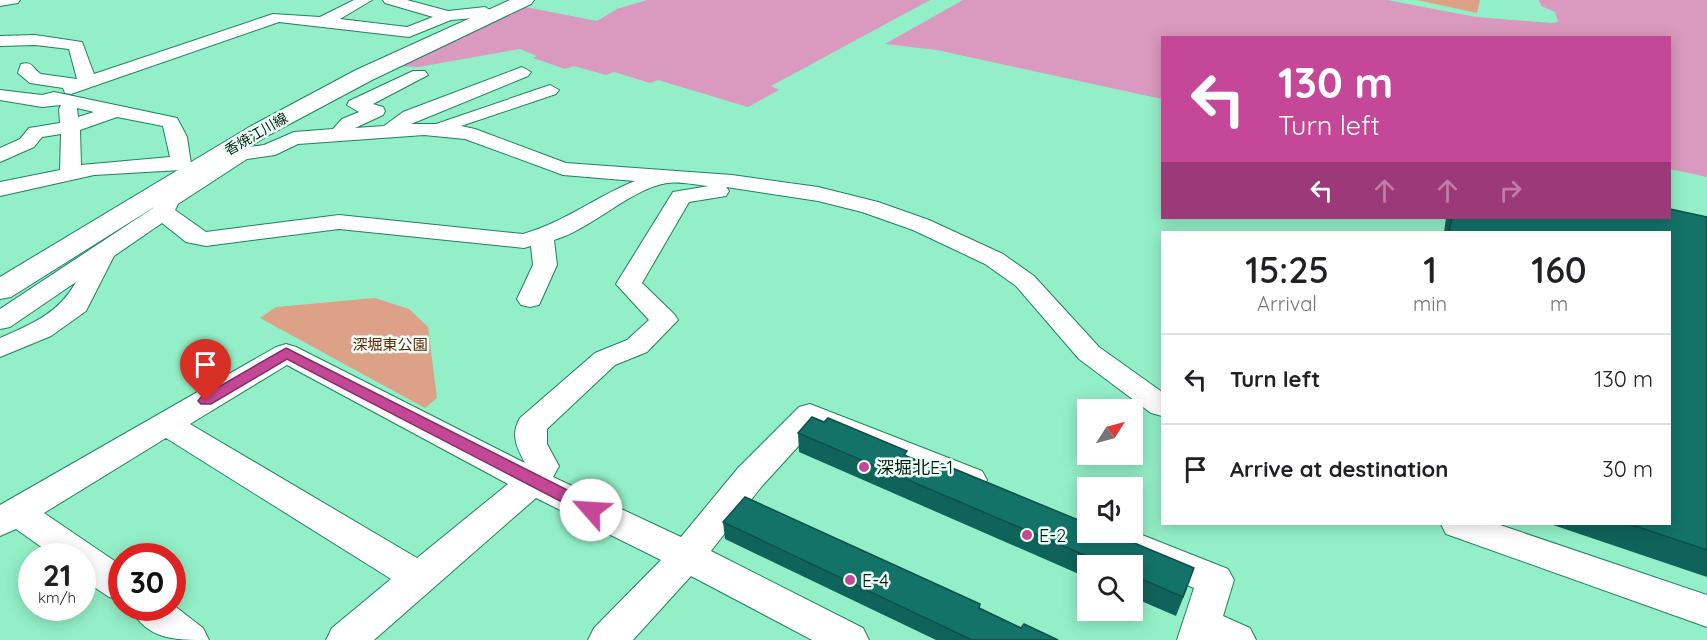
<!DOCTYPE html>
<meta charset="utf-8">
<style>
body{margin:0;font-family:Quicksand,"Noto Sans JP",sans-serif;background:#f2f2f2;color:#202124;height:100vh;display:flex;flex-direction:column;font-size:22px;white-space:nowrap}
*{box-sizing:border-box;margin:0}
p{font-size:20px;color:#757577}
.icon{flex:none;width:33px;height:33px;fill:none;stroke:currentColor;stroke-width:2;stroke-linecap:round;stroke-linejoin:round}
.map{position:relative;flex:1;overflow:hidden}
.details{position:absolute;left:1161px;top:231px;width:510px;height:294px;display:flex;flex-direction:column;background:#fff;border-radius:0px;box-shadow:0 3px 15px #0003}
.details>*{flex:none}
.top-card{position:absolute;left:1161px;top:36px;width:510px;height:183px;border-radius:0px;box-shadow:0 3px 15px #0003;background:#c44897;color:#fff;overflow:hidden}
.needle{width:39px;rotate:54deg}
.fabs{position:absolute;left:1077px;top:399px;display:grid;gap:12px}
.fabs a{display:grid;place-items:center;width:66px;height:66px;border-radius:0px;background:#fff;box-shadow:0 3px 15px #0003;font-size:30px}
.speed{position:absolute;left:18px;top:543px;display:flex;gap:12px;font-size:30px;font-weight:700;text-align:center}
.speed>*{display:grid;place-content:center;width:78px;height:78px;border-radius:50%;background:#fff;box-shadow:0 3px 15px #0003;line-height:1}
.speed small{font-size:15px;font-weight:400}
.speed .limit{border:9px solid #d22;background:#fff;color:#111}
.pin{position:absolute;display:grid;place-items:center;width:51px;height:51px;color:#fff;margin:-62px -26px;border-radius:50% 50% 50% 0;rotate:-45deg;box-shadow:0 0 6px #0007}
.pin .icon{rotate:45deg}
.me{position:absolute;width:66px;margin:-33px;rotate:296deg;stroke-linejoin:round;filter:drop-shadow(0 0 4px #0008)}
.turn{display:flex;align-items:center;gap:21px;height:126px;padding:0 18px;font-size:27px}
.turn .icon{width:78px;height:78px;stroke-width:2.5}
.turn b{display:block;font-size:42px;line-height:51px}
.lanes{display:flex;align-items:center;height:57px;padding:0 18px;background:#0003;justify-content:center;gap:30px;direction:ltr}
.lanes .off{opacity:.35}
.eta{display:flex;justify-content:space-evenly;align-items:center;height:102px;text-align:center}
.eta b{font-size:36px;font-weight:600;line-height:42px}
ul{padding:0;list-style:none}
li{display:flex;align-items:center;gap:18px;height:90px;padding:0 18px;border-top:2px solid #e0e0e0}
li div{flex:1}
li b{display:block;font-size:22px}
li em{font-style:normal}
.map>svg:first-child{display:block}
.green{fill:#dca187}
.water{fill:#da99be}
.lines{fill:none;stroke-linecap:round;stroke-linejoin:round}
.minor-casing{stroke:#1e825f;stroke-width:2}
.major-casing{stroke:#1e825f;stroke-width:2}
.minor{fill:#fff;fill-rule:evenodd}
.major{fill:#fff;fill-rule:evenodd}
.wall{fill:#10635a}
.building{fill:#137369;stroke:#0d504a;stroke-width:1.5}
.route{fill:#c44897;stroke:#7f2f62;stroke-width:1.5}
.poi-dot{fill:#c44897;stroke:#edfef6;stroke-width:2}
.labels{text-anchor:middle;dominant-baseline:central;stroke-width:5;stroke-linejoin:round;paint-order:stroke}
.far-street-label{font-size:14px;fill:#001c11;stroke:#edfef6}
.park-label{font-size:15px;fill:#622604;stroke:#edfef6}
.near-poi-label{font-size:18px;fill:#001c11;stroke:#edfef6;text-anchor:start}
</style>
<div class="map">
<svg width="1707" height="640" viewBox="0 0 1707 640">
<rect width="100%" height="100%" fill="#93efc7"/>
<g class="green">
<polygon points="1417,0 1480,0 1477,13"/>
<polygon points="375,298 409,309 428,327 437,398 425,408 260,318 276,307"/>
</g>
<g class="water">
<polygon points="647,0 930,0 771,86 779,90 748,107 658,80 650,83 614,72 606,75 574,66 565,69 533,58 537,56 520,49 418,67 395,66 525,7 597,21 617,9"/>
<polygon points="963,0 1387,0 1476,17 1552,23 1558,22 1555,12 1541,6 1539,0 1707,0 1707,177 1670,169 1670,38 1162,38 1162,99 937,50 885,44"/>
</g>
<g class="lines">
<defs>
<g id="minor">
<polygon points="0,0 20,0 18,3 0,6"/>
<path d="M354,0H372L340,19L407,27L433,17L385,3L383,0H407L448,11L485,7L493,12L485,17L451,20L409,37L279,22L71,94L65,93L63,88L30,83L18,73L21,64C34,61 32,69 41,74L77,79L69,49L35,45L0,46V36L35,35L82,42L94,74L273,14L320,17Z"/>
<path d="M522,67L531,72L528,76L411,124H436L550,85L559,90L556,94L461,126L475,129L566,163L732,175L818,187L878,202L929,220L1003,254L1034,276L1099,347L1162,392V416L1151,413L1079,359L1016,286L985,264L913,230L862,212L818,201L726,187L729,191L726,196L689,202L642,283L674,314L678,320L647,352L615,365L547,429V444L559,466L553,477L681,537L738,468L799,407L810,404L982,471L987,480L982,489L970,492L815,428L762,486L711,551L863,628L869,640H812L691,576L633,640H588L594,628L661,560L536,498L374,640H326L332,628L391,579L166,438L44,513L122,566V601L109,597L82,579V556H54L16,529L0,536V505L276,347L286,344L296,347L525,463C517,448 510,435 520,418L595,353L627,340L649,320L616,284L673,192L709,186C696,185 680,181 667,183C630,189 592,229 554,240L557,265L539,305L530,307L521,305L517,299L533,265L531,246L524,248L339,229L206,246L186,242L162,223L114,256L86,311L51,336L0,357V338C32,324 59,313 76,282L10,327L0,329V309L153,208L160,195L235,149L264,145L294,132L333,129L342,119L359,112L347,105L349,101L413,71H425L428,75L373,104L383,107L385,111L383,115L355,128L384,126L403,112ZM424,135L465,139L563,175L635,181C595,197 565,222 523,234L339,215L206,232L175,210L178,204L247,159L275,155L298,144ZM287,365L508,484L417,558L190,424Z"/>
<path d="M0,90L42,95L54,92L177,118L187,137L191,164L188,168L181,170L94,175L0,196V182L60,170L61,134L42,137L34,147L0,162V148L20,139L29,128L60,123L59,109L61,105L42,107L0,100ZM77,108L94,112L78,117ZM117,117L163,126L170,157L81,165L80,130Z"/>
<polygon points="1087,522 1088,532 1132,531 1228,569 1234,580 1223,616 1250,628 1256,640 1177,640 1194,588 1087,542 1081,532"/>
<polygon points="1441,524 1497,524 1707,595 1707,627 1446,534"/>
<path d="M172,604L203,628L209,640C173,640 148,640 130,608H172Z"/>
</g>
<polygon id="major" points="510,0 534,0 531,4 372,80 267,136 11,297 0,299 0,277 251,126 356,70"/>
</defs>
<use href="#minor" class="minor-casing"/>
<use href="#major" class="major-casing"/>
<use href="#minor" class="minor"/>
<use href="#major" class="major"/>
</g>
<g class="wall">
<polygon points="1707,217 1707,577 1550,524 1670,524 1670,232 1444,232 1446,218 1670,218"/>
<polygon points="798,433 907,457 1187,588 1176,616 1132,597 1132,566 1088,566 1088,578 799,452"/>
<polygon points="723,522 980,604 980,608 1021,628 1058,640 936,640 725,539"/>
</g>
<g class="building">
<polygon points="1670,209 1707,217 1707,550 1629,524 1670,524 1670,232 1449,232 1452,218 1670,218"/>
<polygon points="812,417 824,422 828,418 907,451 904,455 936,468 940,463 1088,524 1088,532 1108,532 1194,568 1183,597 1132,575 1132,566 1110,566 798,433"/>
<polygon points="745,497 980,604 979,608 1021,628 1024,624 1058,640 972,640 723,522"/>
</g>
<polygon class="route" points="286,348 597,505 600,510 597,514 585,514 287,359 211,404 201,404 198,401 201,397"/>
<g class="poi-dot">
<circle cx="864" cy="467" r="6"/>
<circle cx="1027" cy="535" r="6"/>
<circle cx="850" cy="580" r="6"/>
</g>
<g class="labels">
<g class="far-street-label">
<text transform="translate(256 134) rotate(-30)">香焼江川線</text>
</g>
<g class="park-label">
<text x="390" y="344">深堀東公園</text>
</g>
<g class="near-poi-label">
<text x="876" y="467">深堀北E-1</text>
<text x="1039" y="535">E-2</text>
<text x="862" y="580">E-4</text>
</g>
</g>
</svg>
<div class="fabs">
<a><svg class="needle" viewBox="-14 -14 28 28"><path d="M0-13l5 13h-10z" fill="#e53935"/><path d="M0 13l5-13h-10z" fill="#757577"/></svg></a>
<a><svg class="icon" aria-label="sound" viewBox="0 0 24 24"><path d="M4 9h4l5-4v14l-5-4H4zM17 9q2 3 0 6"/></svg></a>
<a><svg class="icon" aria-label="search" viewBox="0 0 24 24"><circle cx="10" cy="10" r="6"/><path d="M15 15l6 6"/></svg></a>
</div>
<div class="speed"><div>21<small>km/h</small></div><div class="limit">30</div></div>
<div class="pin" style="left:206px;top:401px;background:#d93025"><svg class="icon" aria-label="arrive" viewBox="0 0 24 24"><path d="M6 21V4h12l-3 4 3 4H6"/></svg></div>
<svg class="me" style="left:591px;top:510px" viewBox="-20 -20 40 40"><circle r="19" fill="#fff"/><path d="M0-13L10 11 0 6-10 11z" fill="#c44897"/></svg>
<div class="top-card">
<div class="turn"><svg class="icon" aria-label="left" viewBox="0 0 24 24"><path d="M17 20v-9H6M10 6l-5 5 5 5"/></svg><div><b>130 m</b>Turn left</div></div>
<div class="lanes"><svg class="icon" aria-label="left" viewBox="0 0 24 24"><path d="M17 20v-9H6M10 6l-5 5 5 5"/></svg><svg class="icon off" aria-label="ahead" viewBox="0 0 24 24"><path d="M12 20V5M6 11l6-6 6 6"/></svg><svg class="icon off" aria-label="ahead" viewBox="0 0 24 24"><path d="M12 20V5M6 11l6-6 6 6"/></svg><svg class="icon off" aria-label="right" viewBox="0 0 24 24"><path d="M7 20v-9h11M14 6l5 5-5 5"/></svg></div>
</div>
<section class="details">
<div class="eta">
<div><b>15:25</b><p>Arrival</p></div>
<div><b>1</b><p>min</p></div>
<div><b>160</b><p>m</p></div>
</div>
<ul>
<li><svg class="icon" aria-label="left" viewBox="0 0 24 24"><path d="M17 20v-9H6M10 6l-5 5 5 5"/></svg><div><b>Turn left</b></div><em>130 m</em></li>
<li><svg class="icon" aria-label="arrive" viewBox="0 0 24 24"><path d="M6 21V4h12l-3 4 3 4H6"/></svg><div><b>Arrive at destination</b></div><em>30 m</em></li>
</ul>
</section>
</div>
